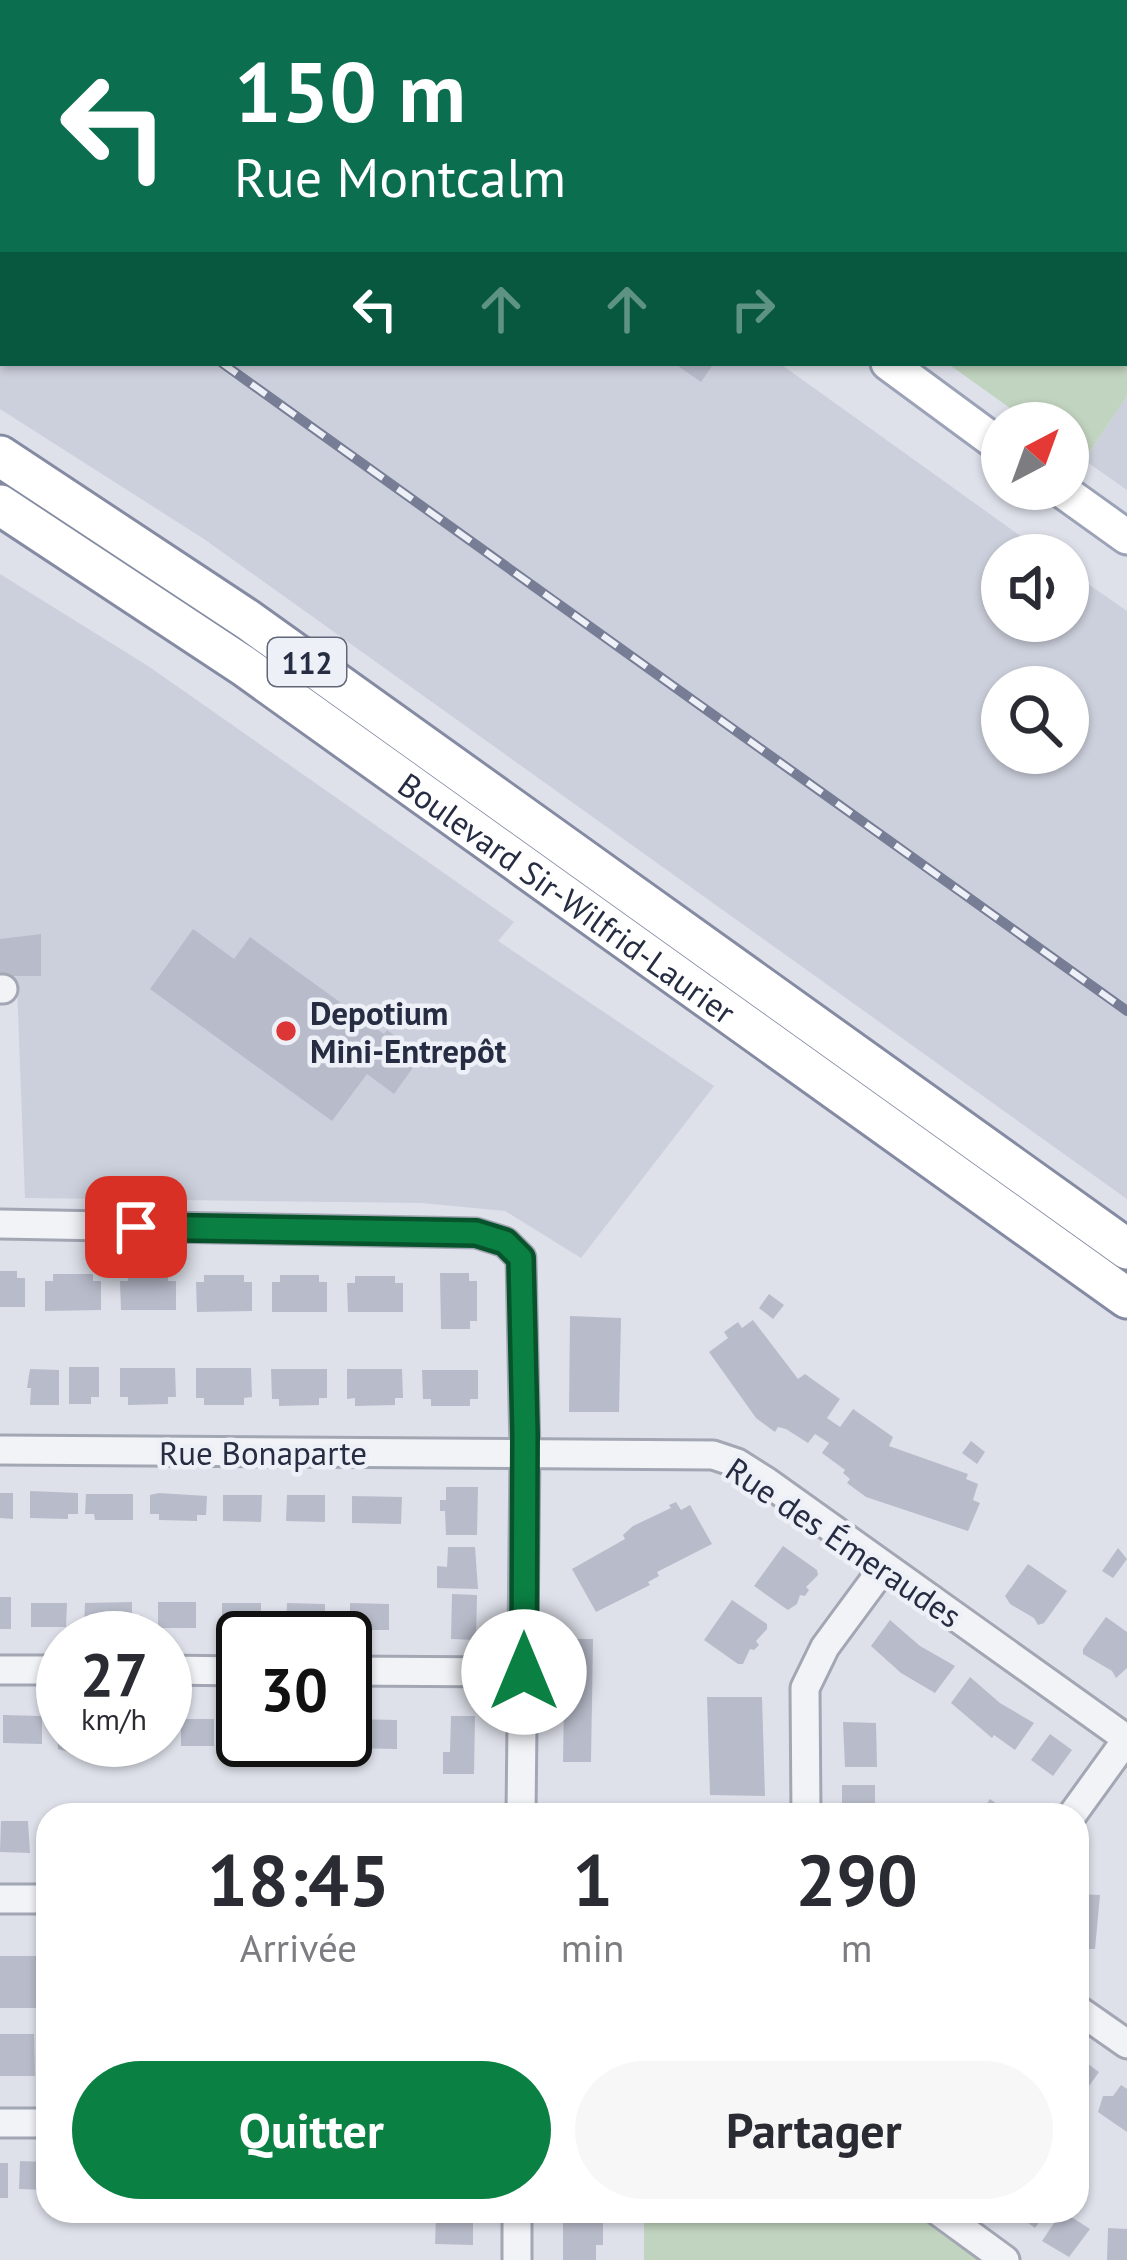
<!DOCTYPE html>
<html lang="fr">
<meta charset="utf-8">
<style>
body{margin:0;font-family:"PT Sans",sans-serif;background:#f7f7f7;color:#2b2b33;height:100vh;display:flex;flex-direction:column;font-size:45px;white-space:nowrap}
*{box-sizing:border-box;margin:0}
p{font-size:39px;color:#7c7c81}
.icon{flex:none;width:66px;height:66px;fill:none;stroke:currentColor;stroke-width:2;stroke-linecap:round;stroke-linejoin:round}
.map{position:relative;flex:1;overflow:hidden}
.side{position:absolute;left:36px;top:1803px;width:1053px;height:420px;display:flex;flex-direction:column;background:#fff;border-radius:36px;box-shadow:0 3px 9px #0004}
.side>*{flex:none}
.top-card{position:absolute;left:0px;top:0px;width:1128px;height:366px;box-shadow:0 3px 9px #0004;background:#0b6e4f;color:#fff;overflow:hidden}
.needle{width:78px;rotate:41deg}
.buttons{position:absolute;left:981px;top:402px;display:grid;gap:24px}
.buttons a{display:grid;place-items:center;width:108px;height:108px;border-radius:50%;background:#fff;box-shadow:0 3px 9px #0004;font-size:60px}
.speed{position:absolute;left:36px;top:1611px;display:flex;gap:24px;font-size:60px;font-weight:700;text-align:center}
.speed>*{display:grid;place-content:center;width:156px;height:156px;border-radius:50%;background:#fff;box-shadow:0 3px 9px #0004;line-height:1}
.speed small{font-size:30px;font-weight:400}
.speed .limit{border:6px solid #111;border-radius:18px;background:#fff;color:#111}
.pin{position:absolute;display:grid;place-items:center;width:102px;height:102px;color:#fff;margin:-51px;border-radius:24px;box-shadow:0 6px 18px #0006}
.me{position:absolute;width:132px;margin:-66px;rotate:0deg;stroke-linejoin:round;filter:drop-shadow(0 0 9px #0008)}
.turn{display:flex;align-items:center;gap:42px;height:252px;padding:0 36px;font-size:54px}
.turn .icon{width:156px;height:156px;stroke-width:2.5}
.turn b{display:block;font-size:84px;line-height:102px}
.lanes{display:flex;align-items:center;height:114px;padding:0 36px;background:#0003;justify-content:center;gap:60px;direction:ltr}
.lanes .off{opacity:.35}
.eta{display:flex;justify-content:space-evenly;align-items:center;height:204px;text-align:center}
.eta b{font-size:72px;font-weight:700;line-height:84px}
.cta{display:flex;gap:24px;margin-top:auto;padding:24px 36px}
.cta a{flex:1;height:138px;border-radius:72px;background:#0b8043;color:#fff;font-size:48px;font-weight:700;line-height:138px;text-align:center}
.cta a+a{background:#f7f7f7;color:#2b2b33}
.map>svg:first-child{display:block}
.built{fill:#ccd0dc;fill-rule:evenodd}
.green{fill:#c1d4bf}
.building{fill:#b8bcca}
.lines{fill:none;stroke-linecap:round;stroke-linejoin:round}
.minor-casing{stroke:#a3a7b4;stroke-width:33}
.major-casing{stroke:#9ca3b7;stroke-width:39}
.highway-casing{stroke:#848ba2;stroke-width:45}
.minor{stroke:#f2f3f7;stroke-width:27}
.major{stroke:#fff;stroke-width:33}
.highway{stroke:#fff;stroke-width:39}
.rail-casing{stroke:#767d95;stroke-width:10}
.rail{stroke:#eef0f7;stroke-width:6;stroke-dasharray:18;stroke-linecap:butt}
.route-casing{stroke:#07532c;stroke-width:30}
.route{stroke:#0b8043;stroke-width:21}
.poi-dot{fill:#dc3636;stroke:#eef0f7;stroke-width:4.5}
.labels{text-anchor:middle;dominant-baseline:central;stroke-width:9;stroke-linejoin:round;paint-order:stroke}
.shield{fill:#eef0f7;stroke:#626778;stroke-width:3}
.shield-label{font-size:30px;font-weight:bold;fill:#262c42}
.street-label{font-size:33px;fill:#262c42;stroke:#eef0f7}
.poi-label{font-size:33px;font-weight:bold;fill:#262c42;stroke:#eef0f7;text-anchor:start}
</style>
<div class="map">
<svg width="1127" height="2260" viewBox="0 0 1127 2260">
<rect width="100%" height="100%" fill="#dee1ea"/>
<g class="built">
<path d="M0,0L277,3H3V363H779L1047,555H1002V621H1068V570L1127,611V1199L204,539L0,409ZM1002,687H1068V753H1002Z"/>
<polygon points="1127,396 1127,490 1084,460"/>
<polygon points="0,574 148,666 514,922 498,941 714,1086 581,1258 505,1211 422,1203 25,1198 17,986 0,985"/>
</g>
<g class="green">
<polygon points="435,0 1127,0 1127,396 1084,460 1068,449 1068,423 1031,423 947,363 1125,363 1125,3"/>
<polygon points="644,2211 913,2211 981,2260 644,2260"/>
</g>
<g class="building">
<polygon points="674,363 714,363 701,382"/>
<polygon points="193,929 234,959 250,937 384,1034 387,1030 422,1055 394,1094 367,1074 332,1121 150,989"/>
<polygon points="41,934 41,976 0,976 0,939"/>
<polygon points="0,1271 17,1271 17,1278 25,1278 25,1307 0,1307"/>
<polygon points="440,1273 469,1273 469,1281 477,1281 477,1321 470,1321 470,1329 441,1329"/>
<polygon points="53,1274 93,1274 93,1281 101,1281 101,1310 45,1311 45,1281 53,1281"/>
<polygon points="128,1274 168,1274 168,1281 176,1281 176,1310 121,1310 120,1281 128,1281"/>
<polygon points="204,1275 244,1275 244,1282 252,1282 252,1311 197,1312 196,1282 204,1282"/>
<polygon points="280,1275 319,1275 319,1282 327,1282 327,1312 272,1312 272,1282 280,1282"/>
<polygon points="355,1276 395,1276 395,1283 403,1283 403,1312 348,1312 347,1283 355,1283"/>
<polygon points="769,1294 784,1305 773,1319 759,1308"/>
<polygon points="570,1316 621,1318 619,1412 569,1412"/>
<polygon points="753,1320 798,1379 805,1374 840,1399 827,1418 840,1427 853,1409 893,1437 889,1446 968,1474 966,1479 978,1484 973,1500 980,1503 968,1531 866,1497 847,1483 850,1479 843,1473 845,1470 822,1453 829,1443 815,1434 808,1443 786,1429 778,1427 775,1432 756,1418 709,1352 728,1338 724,1332 738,1322 742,1328"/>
<polygon points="69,1367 99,1367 99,1397 91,1397 91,1404 69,1404"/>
<polygon points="120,1368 175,1368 176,1397 168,1397 168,1404 128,1405 128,1397 120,1397"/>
<polygon points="196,1368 251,1368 252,1397 244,1398 244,1405 204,1405 204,1398 196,1398"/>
<polygon points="30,1369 59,1370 59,1405 30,1405 31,1388 27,1388"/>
<polygon points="271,1369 327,1369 327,1398 319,1398 319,1405 279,1406 279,1399 272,1399"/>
<polygon points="347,1369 402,1369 403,1398 395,1398 395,1405 355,1406 355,1398 347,1399"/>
<polygon points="422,1370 478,1370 478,1399 470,1399 470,1406 431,1406 431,1399 423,1399"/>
<polygon points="971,1441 985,1452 977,1464 962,1453"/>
<polygon points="446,1487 478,1487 477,1535 446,1535 445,1511 440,1511 440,1500 446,1500"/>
<polygon points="30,1491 78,1493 78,1514 68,1514 68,1519 30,1518"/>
<polygon points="0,1493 13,1493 13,1519 0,1518"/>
<polygon points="159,1493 207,1496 206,1515 197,1515 197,1521 159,1520 159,1514 150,1514 150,1495"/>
<polygon points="86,1494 133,1494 133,1520 95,1520 94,1514 85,1514"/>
<polygon points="223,1495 262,1495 261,1522 223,1521"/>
<polygon points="287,1495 325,1495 325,1522 286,1521"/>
<polygon points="352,1496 402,1497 401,1524 352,1523"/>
<polygon points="676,1502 681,1510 690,1505 712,1544 657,1572 659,1576 648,1582 650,1585 596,1612 572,1569 625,1539 623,1535 633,1526 671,1508 669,1505"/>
<polygon points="783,1546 817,1570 818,1575 806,1587 809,1590 805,1596 800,1595 797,1604 788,1610 754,1586"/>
<polygon points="448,1547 475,1547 478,1589 437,1588 437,1566 447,1567"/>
<polygon points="1118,1548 1127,1559 1113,1578 1102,1571"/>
<polygon points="1028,1564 1067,1591 1044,1623 1038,1625 1034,1618 1010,1604 1005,1596"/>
<polygon points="452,1594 477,1595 476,1640 451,1639"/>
<rect x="0" y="1597" width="11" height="32"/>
<polygon points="732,1600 767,1624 767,1629 756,1641 759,1645 754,1650 750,1649 743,1664 738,1664 704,1640"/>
<polygon points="132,1602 132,1629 84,1625 85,1603"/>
<rect x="158" y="1602" width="38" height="26"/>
<polygon points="31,1603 67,1603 66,1627 31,1627"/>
<rect x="222" y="1603" width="39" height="26"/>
<polygon points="287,1603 325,1604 325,1630 286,1630"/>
<polygon points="350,1603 389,1604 389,1630 350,1630"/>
<polygon points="1106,1617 1127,1632 1127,1668 1116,1678 1112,1671 1083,1654 1083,1649"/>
<polygon points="890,1620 920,1646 955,1666 935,1693 901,1673 871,1646"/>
<polygon points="565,1639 593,1639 591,1762 563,1762"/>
<polygon points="970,1677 1000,1703 1034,1723 1015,1750 994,1735 992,1738 951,1703"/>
<polygon points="707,1697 762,1697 765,1796 710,1795"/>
<polygon points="3,1715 42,1716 42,1744 3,1743"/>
<polygon points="56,1716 63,1716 63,1740 85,1740 85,1748 73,1748 73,1753 58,1749"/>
<polygon points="451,1716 475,1716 474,1774 443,1774 443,1752 450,1752"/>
<rect x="181" y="1719" width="33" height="27"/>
<polygon points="351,1719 397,1720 397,1749 350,1748"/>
<polygon points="843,1722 876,1723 877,1767 845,1767"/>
<polygon points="1050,1734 1072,1750 1053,1776 1031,1760"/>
<polygon points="127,1740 153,1740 153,1749 146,1749 146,1753 127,1749"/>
<polygon points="260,1740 286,1740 286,1752 278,1752 278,1756 260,1753"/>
<polygon points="300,1740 330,1740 330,1755 321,1755 321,1762 308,1761 308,1754 300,1754"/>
<rect x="842" y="1785" width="33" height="30"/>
<polygon points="990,1799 1012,1815 979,1815"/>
<polygon points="199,1808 236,1809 236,1815 199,1815"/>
<polygon points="1,1821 28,1821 30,1853 0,1852"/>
<rect x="40" y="1822" width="8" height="31"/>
<polygon points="1077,1894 1100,1895 1095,1949 1077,1949"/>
<rect x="0" y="1956" width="48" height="52"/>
<polygon points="0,2034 34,2034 35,2076 0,2076"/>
<polygon points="1077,2056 1099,2072 1077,2103"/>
<polygon points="1121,2085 1127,2089 1127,2132 1098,2112 1103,2096 1113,2096"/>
<polygon points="20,2161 48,2162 48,2190 19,2189"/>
<rect x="0" y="2163" width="8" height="35"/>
<polygon points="1012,2211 1047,2211 1035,2228"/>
<polygon points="1062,2211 1090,2229 1069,2257 1042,2241"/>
<polygon points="436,2217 473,2218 473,2245 435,2244"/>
<polygon points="563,2220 603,2220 603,2245 596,2245 596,2260 563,2260"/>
<polygon points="1108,2228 1127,2229 1127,2260 1107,2260"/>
</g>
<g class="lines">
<defs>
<g id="minor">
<polyline points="0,989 3,989"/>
<polyline points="0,1224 476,1233 505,1242 521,1258 525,1453 521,1815"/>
<polyline points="0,1450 713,1455 737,1463 767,1482 1127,1739"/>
<polyline points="0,1670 63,1670"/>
<polyline points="165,1670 243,1671"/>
<polyline points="345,1671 523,1672"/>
<polyline points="806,1815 805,1688 825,1647 884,1567"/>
<polyline points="1072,1815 1127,1739"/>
<polyline points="0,1899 48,1899"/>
<polyline points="1077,2009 1127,2044"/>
<polyline points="0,2123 48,2123"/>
<polyline points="517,2211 517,2260"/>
<polyline points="938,2211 1005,2260"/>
</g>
<g id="major">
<polyline points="331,0 335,3"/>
<polyline points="381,0 385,3"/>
<polyline points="888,363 1002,447"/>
<polyline points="1060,489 1127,537"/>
</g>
<g id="highway">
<polyline points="0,456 248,620 1127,1249"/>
<path id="s1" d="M0,505L244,666L1127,1298"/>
</g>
</defs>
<use href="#minor" class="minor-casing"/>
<use href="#major" class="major-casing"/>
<use href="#highway" class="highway-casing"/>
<use href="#minor" class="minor"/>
<use href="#major" class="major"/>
<use href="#highway" class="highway"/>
<defs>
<g id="rail">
<polyline points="0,204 3,206"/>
<polyline points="222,363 1127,1011"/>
</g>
</defs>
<use href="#rail" class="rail-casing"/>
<use href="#rail" class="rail"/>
</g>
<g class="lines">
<defs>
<polyline id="route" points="136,1227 476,1233 505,1242 521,1258 525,1434 524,1672"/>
</defs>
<use href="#route" class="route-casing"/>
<use href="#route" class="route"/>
</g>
<circle class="poi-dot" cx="286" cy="1031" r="12"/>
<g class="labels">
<rect class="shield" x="268" y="638" width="78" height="48" rx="9"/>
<g class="shield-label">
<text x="307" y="662">112</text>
</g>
<g class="street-label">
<text stroke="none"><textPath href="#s1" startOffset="690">Boulevard Sir-Wilfrid-Laurier</textPath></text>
<text x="263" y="1452">Rue Bonaparte</text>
<text transform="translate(844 1542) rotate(34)">Rue des Émeraudes</text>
</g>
<g class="poi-label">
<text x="310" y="1012">Depotium<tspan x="310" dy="38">Mini-Entrepôt</tspan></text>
</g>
</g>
</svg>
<div class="buttons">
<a><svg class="needle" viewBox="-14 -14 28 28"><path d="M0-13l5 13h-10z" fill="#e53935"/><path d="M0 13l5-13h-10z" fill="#7c7c81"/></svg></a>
<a><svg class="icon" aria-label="sound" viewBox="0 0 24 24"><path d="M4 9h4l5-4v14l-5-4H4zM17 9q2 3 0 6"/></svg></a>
<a><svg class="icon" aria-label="search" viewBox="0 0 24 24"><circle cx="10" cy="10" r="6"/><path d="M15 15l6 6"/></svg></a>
</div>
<div class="speed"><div>27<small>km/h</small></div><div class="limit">30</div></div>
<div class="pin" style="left:136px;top:1227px;background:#d93025"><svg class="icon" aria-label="arrive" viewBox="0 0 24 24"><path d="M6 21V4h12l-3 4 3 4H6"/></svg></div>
<svg class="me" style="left:524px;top:1672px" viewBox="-20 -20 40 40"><circle r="19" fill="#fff"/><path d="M0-13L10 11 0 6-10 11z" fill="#0b8043"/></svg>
<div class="top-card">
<div class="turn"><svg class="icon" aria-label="left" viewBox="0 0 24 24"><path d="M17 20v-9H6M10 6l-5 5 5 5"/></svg><div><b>150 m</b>Rue Montcalm</div></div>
<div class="lanes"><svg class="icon" aria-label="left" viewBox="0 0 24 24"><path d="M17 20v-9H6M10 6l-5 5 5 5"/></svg><svg class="icon off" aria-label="ahead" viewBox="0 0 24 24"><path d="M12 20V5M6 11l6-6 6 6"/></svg><svg class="icon off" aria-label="ahead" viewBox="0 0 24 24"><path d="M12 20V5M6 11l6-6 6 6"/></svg><svg class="icon off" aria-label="right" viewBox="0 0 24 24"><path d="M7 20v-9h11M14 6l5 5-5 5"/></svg></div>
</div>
<section class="side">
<div class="eta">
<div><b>18:45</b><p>Arrivée</p></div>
<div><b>1</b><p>min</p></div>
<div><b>290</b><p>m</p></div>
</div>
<div class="cta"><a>Quitter</a><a>Partager</a></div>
</section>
</div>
